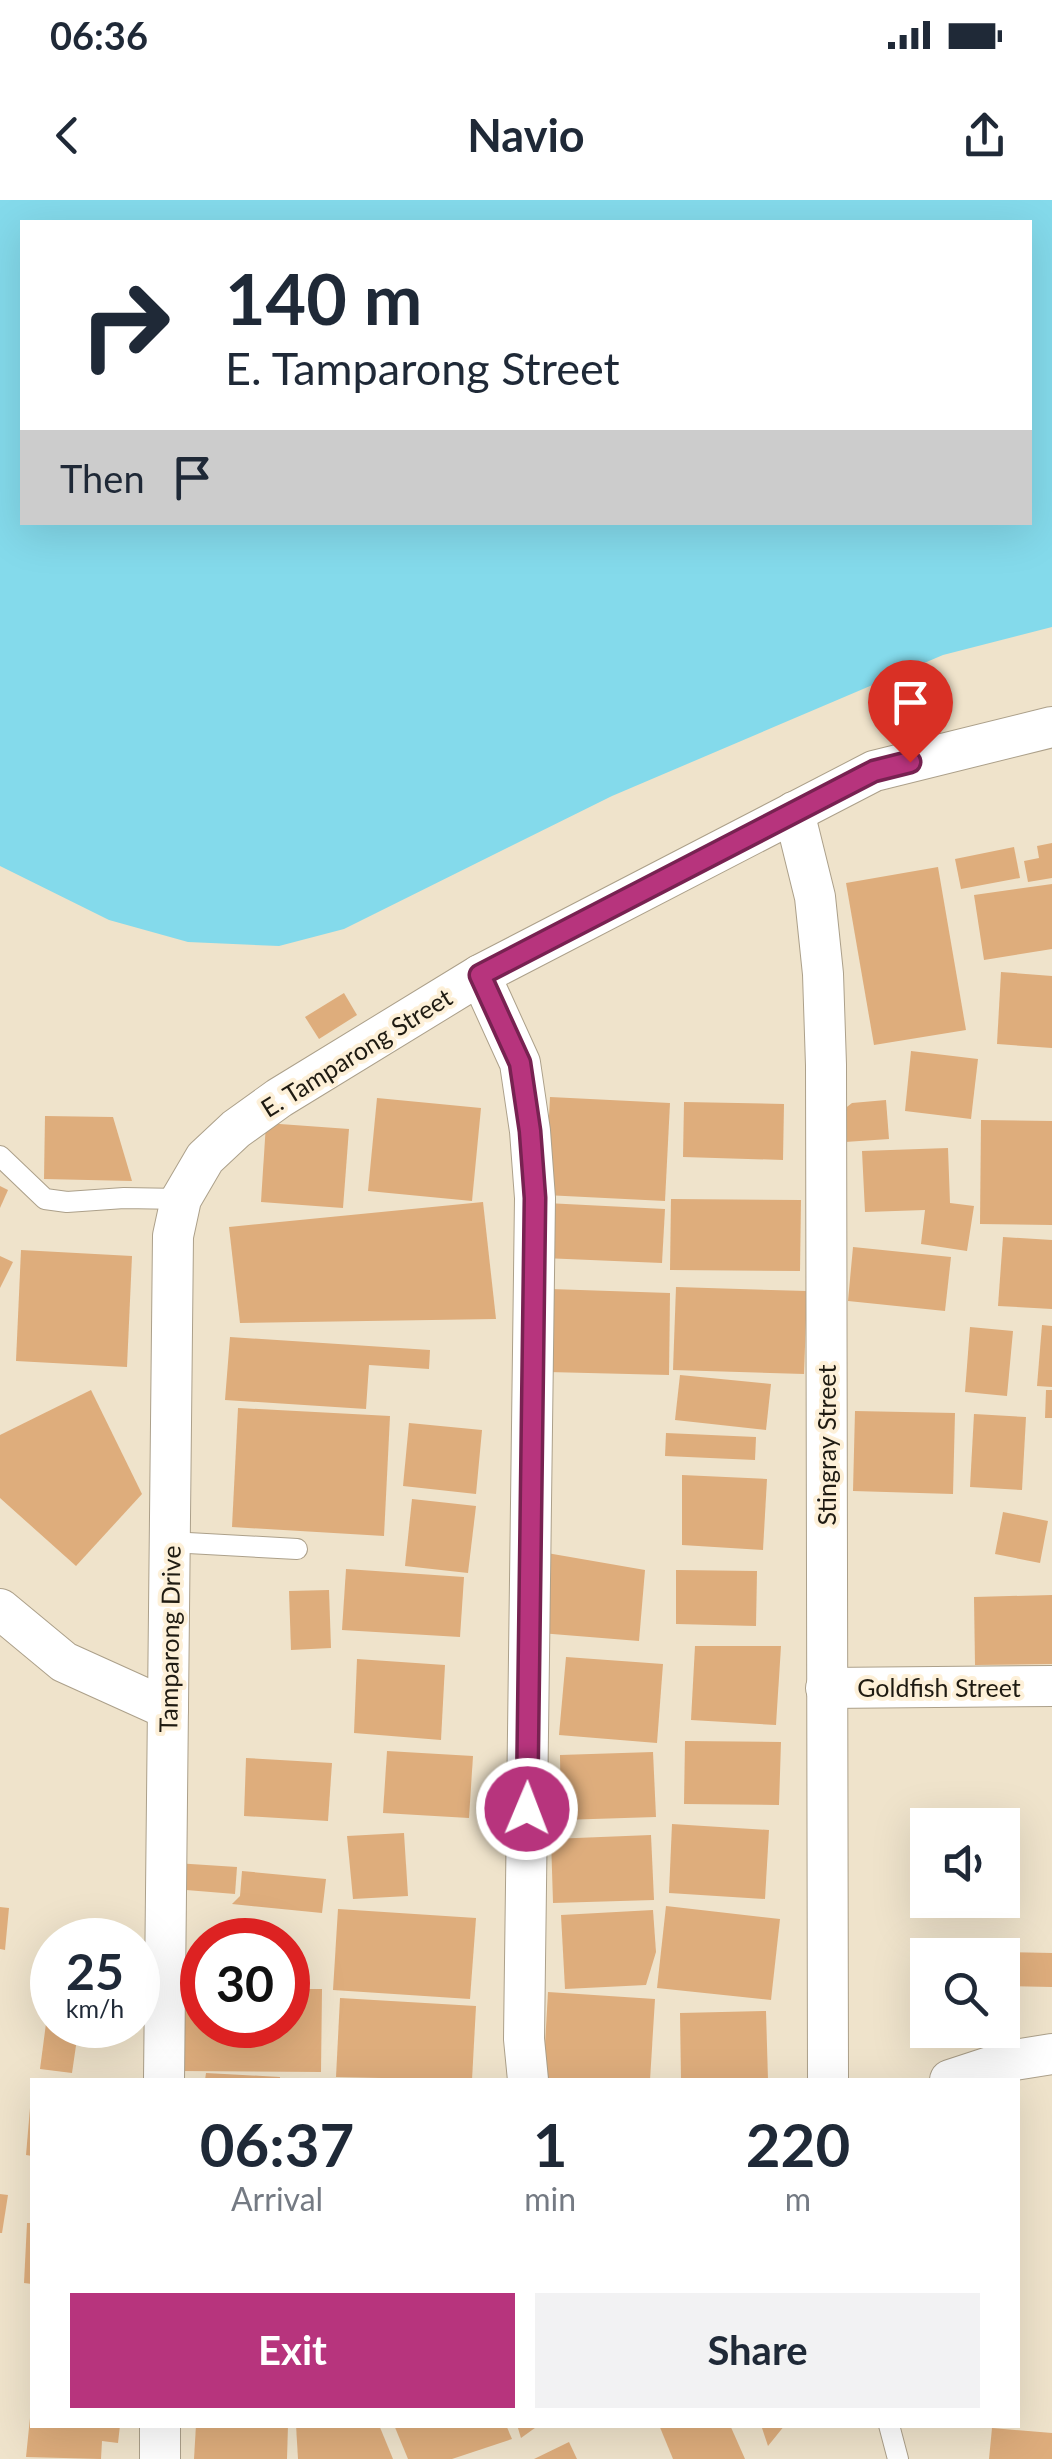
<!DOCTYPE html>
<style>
body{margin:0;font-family:Lato,sans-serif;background:#f2f2f3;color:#1f2937;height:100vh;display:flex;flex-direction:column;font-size:38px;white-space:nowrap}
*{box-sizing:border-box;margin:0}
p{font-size:32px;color:#747a83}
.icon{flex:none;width:55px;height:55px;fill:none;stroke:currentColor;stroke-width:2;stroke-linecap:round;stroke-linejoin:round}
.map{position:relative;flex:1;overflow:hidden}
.sheet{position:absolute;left:30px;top:1878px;width:990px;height:350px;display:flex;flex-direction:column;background:#fff;border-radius:0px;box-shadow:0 10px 40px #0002}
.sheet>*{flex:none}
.hud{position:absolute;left:20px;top:20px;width:1012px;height:305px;border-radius:0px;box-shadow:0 10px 40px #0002;background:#fff;color:#1f2937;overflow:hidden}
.tools{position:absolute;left:910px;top:1608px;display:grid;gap:20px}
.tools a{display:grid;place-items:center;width:110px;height:110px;border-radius:0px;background:#fff;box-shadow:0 10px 40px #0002;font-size:50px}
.speed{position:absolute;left:30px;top:1718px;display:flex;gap:20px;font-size:50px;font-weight:700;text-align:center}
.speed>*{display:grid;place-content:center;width:130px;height:130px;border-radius:50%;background:#fff;box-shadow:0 10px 40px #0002;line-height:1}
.speed small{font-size:25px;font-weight:400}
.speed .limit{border:15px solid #d22;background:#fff;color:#111}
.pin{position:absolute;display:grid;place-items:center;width:85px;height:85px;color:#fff;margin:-102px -42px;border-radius:50% 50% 50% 0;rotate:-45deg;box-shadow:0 0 10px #0007}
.pin .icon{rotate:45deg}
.me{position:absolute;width:110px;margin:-55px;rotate:1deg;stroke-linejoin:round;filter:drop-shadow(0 0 8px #0008)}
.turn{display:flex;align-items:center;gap:35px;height:210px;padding:0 40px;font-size:45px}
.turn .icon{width:130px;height:130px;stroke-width:2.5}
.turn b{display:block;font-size:70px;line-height:85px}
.then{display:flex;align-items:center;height:95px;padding:0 40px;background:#0003;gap:20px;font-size:38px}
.eta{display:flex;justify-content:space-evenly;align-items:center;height:170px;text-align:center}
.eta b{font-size:60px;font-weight:700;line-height:70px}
.cta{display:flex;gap:20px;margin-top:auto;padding:20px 40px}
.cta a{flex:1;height:115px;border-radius:0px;background:#b7347d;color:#fff;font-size:40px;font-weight:700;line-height:115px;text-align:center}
.cta a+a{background:#f2f2f3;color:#1f2937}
.status{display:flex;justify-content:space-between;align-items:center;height:70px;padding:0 50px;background:#fff;direction:ltr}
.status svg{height:28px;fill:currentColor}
header{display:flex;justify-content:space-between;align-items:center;height:130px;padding:0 40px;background:#fff;font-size:45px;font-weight:700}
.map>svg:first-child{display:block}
.water{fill:#84daeb;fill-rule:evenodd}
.building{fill:#dead7c}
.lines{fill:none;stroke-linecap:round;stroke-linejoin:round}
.service-casing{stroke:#aca08a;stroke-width:22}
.minor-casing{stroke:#aca08a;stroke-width:42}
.service{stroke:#fff;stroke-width:20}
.minor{stroke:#fff;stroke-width:40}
.route-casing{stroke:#772251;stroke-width:25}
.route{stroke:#b7347d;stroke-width:18}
.labels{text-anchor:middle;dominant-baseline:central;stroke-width:8;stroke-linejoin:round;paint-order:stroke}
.street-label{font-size:25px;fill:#1f1b12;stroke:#fdf0d8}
</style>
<div class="status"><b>06:36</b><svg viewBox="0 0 49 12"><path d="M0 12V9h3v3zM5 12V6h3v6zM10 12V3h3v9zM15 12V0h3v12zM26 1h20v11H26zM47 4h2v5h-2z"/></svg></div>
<header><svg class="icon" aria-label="back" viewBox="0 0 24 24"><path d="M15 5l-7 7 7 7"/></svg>Navio<svg class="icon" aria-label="share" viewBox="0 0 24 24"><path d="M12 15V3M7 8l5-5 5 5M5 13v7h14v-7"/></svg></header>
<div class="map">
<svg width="1052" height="2259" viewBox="0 0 1052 2259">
<rect width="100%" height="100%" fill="#efe3cb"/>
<path class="water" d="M0,0H1052V427L943,455L612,596L344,729L279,746L188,742L109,720L0,666ZM22,22H1030V322H22Z"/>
<g class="building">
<polygon points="1052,643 1052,678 1028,682 1024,661 1039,658 1037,646"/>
<polygon points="1014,647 1020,678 961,689 955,659"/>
<polygon points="938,667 966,830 874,845 846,683"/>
<polygon points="1052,684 1052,749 984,760 974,695"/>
<polygon points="1001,772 1052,776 1052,848 997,844"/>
<polygon points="344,793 357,815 319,839 305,817"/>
<polygon points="911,851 978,859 971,919 905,911"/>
<polygon points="550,897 670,903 665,1001 545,995"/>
<polygon points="377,898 481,908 472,1001 368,991"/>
<polygon points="886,900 889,939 845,942 843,910 852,903"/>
<polygon points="684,902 784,904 783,960 683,957"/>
<polygon points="45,916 113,917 132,981 44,979"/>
<polygon points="981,920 1052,921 1052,1025 980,1024"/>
<polygon points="266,923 349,929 343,1008 261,1002"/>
<polygon points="948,948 950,1003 974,1006 967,1051 921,1044 925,1010 865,1012 862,951"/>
<polygon points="0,986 8,990 0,1008"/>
<polygon points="671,999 801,1000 800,1071 670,1070"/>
<polygon points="483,1002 496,1119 240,1123 229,1027"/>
<polygon points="546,1003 665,1009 662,1063 543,1058"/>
<polygon points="1003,1037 1052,1040 1052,1109 998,1106"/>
<polygon points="853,1047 951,1057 945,1111 848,1101"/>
<polygon points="21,1050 132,1056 127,1167 16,1161"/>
<polygon points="0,1056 13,1062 0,1088"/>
<polygon points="676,1087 807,1091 804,1174 673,1170"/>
<polygon points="550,1089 670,1093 669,1175 548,1172"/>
<polygon points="1042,1125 1052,1126 1052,1187 1037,1186"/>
<polygon points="970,1127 1013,1131 1007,1196 965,1192"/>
<polygon points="230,1137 430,1150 429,1169 369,1165 366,1209 225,1200"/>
<polygon points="680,1175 771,1184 766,1230 675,1220"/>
<polygon points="91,1190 142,1294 76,1366 0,1298 0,1235"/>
<polygon points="1046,1190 1052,1190 1052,1218 1045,1218"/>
<polygon points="238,1208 390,1216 384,1336 232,1327"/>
<polygon points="855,1211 955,1213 953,1294 853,1291"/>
<polygon points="974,1214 1026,1217 1022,1290 970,1287"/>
<polygon points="409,1223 482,1230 476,1294 403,1286"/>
<polygon points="666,1233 756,1237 755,1260 665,1256"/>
<polygon points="682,1275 767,1279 763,1350 682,1345"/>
<polygon points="412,1299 476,1306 468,1373 405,1366"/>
<polygon points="1003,1312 1048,1321 1040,1363 995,1354"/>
<polygon points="547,1353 645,1370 639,1441 540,1433"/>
<polygon points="346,1369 464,1377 460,1437 342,1430"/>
<polygon points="676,1370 757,1371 756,1426 676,1424"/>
<polygon points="329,1390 331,1448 291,1450 289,1391"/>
<polygon points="1052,1395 1052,1464 975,1465 974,1397"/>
<polygon points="695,1446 781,1446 776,1525 691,1520"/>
<polygon points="566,1457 663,1464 657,1543 559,1535"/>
<polygon points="357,1459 445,1465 441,1540 354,1533"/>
<polygon points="685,1541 781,1542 779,1605 684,1604"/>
<polygon points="387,1551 473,1556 469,1618 383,1613"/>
<polygon points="653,1552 656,1617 561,1620 560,1555"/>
<polygon points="246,1558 332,1563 328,1621 244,1616"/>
<polygon points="672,1624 769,1630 765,1699 669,1693"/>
<polygon points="404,1633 408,1696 353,1699 347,1636"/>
<polygon points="651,1635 654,1700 553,1703 551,1639"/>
<polygon points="175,1663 237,1667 235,1694 174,1689"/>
<polygon points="242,1671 326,1679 322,1713 232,1704 240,1696"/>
<polygon points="666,1706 780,1719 771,1800 657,1788"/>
<polygon points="0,1707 9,1708 5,1750 0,1749"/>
<polygon points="338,1709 476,1718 470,1799 333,1790"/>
<polygon points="653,1710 656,1752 646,1785 565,1789 561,1715"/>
<polygon points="79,1729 113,1739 113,1740 76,1740"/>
<polygon points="1007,1752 1052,1753 1052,1787 1005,1786"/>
<polygon points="181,1788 202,1788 202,1825 288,1825 288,1789 322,1789 321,1872 181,1871"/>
<polygon points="548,1792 655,1799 650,1880 543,1880"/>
<polygon points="340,1798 476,1806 472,1880 336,1877"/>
<polygon points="766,1811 768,1880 681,1880 680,1813"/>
<polygon points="47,1816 52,1817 52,1825 79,1825 72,1873 40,1869"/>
<polygon points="206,1873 280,1877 280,1880 205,1880"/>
<polygon points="30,1908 32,1908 32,1956 26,1955"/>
<polygon points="0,1994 8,1995 2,2033 0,2033"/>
<polygon points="27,2023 32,2023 32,2084 24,2083"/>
<polygon points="30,2218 32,2225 120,2225 118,2243 102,2241 101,2259 26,2257"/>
<polygon points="196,2225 288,2225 287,2259 194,2259"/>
<polygon points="296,2225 379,2225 393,2259 298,2259"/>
<polygon points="394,2225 506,2225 512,2239 452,2259 408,2259"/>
<polygon points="517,2225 539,2225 521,2238"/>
<polygon points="659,2225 730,2225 745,2259 673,2259"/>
<polygon points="761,2225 785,2225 768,2246"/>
<polygon points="992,2228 1052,2233 1052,2259 989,2259"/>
<polygon points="569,2242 577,2259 534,2259"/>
</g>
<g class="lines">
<defs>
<g id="service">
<polyline points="0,956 45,999 67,1002 124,998 181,999"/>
<polyline points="170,1342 297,1349"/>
<polyline points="889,2225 898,2259"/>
</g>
<g id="minor">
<polyline points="794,612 815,697 823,774 826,865 828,1880"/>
<polyline points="480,775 520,863 530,931 535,998 524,1839 528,1880"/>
<polyline points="0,1409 64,1462 168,1509"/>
<polyline points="826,1488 1052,1486"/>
<polyline points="164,1880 173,1036 181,999 205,958 236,929 279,898 480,775 874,571 1052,527"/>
<polyline points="950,1880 1008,1861 1052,1854"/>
<polyline points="160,2259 160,2225"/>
</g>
</defs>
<use href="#service" class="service-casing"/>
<use href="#minor" class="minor-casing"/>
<use href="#service" class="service"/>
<use href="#minor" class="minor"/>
</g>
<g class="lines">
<defs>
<polyline id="route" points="527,1609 535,998 530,931 520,863 480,775 874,571 910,562"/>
</defs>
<use href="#route" class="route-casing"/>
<use href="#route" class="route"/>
</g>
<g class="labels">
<g class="street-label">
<text transform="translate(356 852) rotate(-32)">E. Tamparong Street</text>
<text transform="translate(826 1245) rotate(-90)">Stingray Street</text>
<text transform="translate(169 1439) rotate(-89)">Tamparong Drive</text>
<text x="939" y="1487">Goldfish Street</text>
</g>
</g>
</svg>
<div class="tools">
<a><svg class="icon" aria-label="sound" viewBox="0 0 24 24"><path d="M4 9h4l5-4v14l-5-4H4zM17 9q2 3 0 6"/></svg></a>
<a><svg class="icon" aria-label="search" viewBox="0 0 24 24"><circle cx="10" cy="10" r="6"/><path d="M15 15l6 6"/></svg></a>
</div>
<div class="speed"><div>25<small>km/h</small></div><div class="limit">30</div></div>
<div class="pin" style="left:910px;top:562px;background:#d93025"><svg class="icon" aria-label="arrive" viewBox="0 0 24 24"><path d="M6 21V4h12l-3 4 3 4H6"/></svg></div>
<svg class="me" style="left:527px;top:1609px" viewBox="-20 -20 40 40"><circle r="17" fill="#b7347d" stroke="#fff" stroke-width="3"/><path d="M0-11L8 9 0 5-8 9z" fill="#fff"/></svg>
<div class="hud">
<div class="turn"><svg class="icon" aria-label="right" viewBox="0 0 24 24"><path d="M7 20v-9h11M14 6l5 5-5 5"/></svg><div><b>140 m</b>E. Tamparong Street</div></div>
<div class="then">Then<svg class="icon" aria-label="arrive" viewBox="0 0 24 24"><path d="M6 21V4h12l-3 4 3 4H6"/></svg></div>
</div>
<section class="sheet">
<div class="eta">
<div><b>06:37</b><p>Arrival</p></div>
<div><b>1</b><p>min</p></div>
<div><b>220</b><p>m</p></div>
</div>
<div class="cta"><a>Exit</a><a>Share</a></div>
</section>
</div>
